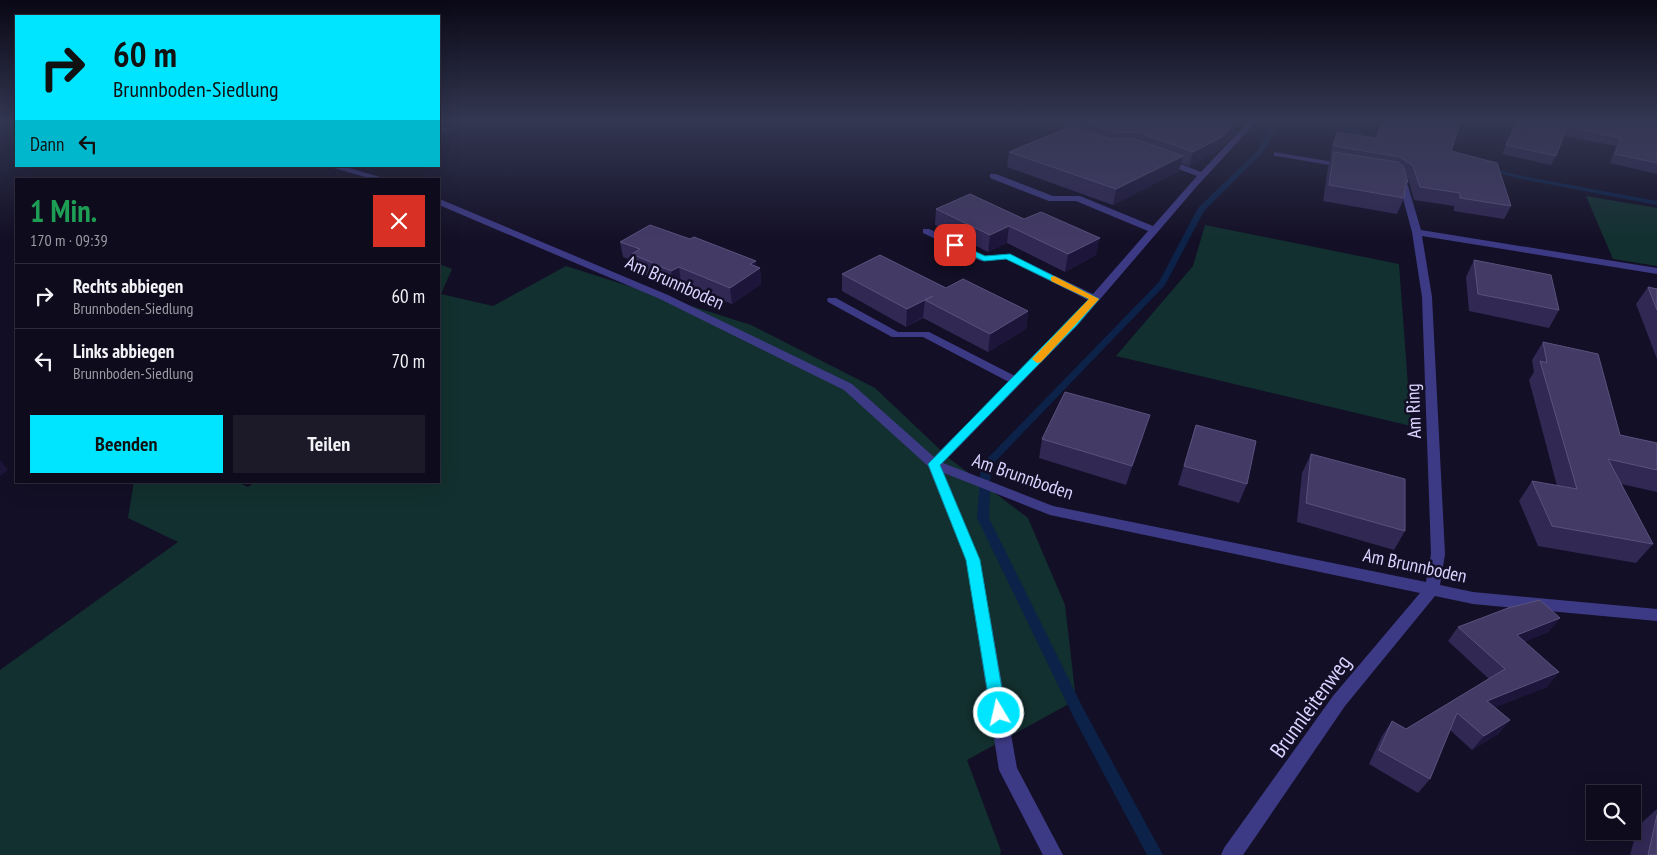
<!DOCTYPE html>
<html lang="de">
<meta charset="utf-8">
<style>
body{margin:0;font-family:"PT Sans Narrow",sans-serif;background:#1c1929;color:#f1f3f6;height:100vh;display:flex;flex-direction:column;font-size:19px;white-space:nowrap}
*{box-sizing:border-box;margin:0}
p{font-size:16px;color:#9b9ba3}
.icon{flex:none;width:28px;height:28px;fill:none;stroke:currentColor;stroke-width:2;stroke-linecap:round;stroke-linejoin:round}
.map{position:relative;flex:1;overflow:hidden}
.details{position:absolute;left:15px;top:178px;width:425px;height:305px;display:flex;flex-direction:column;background:#0e0b1c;border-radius:0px;box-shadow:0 5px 20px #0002,0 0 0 1px #2e2b3b}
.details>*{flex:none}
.top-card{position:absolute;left:15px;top:15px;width:425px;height:152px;border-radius:0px;box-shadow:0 5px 20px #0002,0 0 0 1px #2e2b3b;background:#00e5ff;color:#111;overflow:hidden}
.tools{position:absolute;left:1586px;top:785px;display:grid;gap:10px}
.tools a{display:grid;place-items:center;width:55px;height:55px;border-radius:0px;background:#0e0b1c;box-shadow:0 5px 20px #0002,0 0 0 1px #2e2b3b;font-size:25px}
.pin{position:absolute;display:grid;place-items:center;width:42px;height:42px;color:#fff;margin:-21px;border-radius:10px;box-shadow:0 2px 8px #0006}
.me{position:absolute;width:55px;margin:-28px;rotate:351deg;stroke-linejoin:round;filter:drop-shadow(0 0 4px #0008)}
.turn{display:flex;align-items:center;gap:18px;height:105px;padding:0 15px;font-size:22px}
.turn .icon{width:65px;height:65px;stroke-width:2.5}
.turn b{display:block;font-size:35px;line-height:42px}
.then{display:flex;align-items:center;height:48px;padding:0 15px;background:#0003;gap:10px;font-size:19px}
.round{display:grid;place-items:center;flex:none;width:52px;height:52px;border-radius:0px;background:#1c1929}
.head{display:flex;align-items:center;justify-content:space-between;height:85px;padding:0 15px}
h1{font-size:30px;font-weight:600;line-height:38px;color:#1e9e55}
.primary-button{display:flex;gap:10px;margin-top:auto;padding:10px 15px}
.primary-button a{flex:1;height:58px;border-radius:0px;background:#00e5ff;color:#111;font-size:20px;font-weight:600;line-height:58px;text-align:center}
.primary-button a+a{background:#1c1929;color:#f1f3f6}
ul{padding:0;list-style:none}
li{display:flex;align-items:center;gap:15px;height:65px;padding:0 15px;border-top:1px solid #2e2b3b}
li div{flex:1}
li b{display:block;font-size:19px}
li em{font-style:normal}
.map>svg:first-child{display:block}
.green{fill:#12302f}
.water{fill:#0c2248}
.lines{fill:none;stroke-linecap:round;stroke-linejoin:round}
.stream{fill:#0c2248;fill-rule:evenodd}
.minor{fill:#3d3a85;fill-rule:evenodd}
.wall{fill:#312854}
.shaded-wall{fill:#1d163a}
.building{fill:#433a66;stroke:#5a527e}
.route{fill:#00e5ff;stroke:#0095a6}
.slow{fill:#f59e0b}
.labels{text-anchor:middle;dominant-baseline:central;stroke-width:5;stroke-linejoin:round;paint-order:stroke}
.street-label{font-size:19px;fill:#d9d4ff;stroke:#130f26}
.near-street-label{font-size:22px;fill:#d9d4ff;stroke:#130f26}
</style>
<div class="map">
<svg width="1657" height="855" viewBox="0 0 1657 855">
<rect width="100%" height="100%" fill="#130f26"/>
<g class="green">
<polygon points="1586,196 1657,208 1657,266 1613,259"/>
<polygon points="1205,225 1399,264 1411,426 1116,356 1193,266"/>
<polygon points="439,264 452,269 441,294 493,306 566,266 751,325 875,388 950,459 1028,518 1065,605 1076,700 967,760 1001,851 1000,855 0,855 0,670 178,542 128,518 134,481 235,481 248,487 257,481 439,481"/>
</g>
<polygon class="water" points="1319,121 1327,121 1369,135 1522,176 1657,201 1657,205 1521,179 1364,137"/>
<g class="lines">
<polygon class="stream" points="1275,121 1281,121 1262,153 1204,211 1165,285 991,466 989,518 1084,710 1163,855 1147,855 1074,718 977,518 981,465 1159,282 1198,208 1257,151"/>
<g class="minor">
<polygon points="1249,121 1257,121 1198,185 1077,326 943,463 1053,506 1426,582 1431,554 1422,297 1412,232 1398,180 1393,177 1397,174 1406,179 1421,230 1657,268 1657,274 1422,236 1432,297 1445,554 1440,585 1473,592 1657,609 1657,621 1473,604 1435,596 1345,706 1243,855 1221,855 1224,848 1333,696 1420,593 1050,515 944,473 980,560 1017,768 1063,855 1043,855 999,770 966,560 928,466 844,390 660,299 439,205 439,199 442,200 668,295 852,384 934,457 1009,382 923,337 892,337 828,302 827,300 828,298 836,298 898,332 929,332 1015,376 1088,300 1006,259 981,261 923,233 923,229 929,229 985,256 1010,254 1093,294 1148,231 1076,201 1049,201 990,178 990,174 996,174 1053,196 1080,196 1153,226 1197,176 1162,163 1162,159 1168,159 1201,172"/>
<polygon points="1274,152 1346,164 1350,166 1346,168 1277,156 1274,156"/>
<polygon points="327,166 342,166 387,179 372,179"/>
</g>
</g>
<g class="wall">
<polygon points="439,121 478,121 448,134 439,131"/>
<polygon points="1063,121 1239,121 1235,133 1218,151 1189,166 1181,163 1179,171 1113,205 1007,167 1009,152 1066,128 1062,127"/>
<polygon points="1517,121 1657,121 1657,174 1610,163 1616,146 1563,136 1556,156 1551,165 1502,154"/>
<polygon points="1337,132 1451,151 1511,206 1504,219 1454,211 1454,206 1414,200 1408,178 1406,177 1408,182 1406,187 1404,198 1397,214 1323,201 1328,167 1331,159 1330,159 1332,144"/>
<polygon points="970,194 1096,255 1065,272 1007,243 988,252 935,225 936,209"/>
<polygon points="690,239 760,268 761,284 732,304 681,283 673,287 634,270 633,261 623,257 620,242"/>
<polygon points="1474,260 1559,310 1549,328 1469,311 1466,277"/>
<polygon points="842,274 946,288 1028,311 1026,329 988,352 923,318 906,327 842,291"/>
<polygon points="1648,287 1657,289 1657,359 1636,304"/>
<polygon points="1543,342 1620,435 1657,443 1657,492 1621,484 1653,544 1636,563 1538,546 1519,501 1532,481 1557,486 1529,380 1534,372 1532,360"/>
<polygon points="1196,425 1247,484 1239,503 1178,485"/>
<polygon points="1144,434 1126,485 1039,458 1042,439"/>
<polygon points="1311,454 1405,531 1394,550 1297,522 1302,473"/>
<polygon points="1560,618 1548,632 1524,642 1559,672 1547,687 1495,707 1510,720 1498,734 1472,750 1450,730 1430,779 1418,793 1369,764 1382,736 1392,721 1406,729 1489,679 1448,641 1458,627"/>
<polygon points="1657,809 1657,855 1630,855 1638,826"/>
</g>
<g class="shaded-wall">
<polygon points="444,121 478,121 448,134"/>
<polygon points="1237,121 1239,121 1235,133 1218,151 1189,166 1193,152"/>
<polygon points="1183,156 1179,171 1113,205 1116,189"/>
<polygon points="1009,226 1007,243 988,252 990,235"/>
<polygon points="1100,238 1096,255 1065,272 1068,254"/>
<polygon points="756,261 756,270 760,268 761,284 732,304 730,288 750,264"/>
<polygon points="679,267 681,283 673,287 671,271"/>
<polygon points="925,300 923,317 906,327 907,309"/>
<polygon points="1028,311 1026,329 988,352 990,334"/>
<polygon points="1150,415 1144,434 1126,485 1132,466"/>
<polygon points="0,460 8,470 0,476"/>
<polygon points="1560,618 1548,632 1506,650 1517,635"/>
<polygon points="1559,672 1547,687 1475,715 1487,701"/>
<polygon points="1510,720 1498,734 1472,750 1484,736"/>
</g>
<g class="building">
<polygon points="1085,121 1237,121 1222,137 1193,152 1137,132 1114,133"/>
<polygon points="1383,121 1461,121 1451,151 1497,163 1511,206 1460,198 1460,193 1420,187 1413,166 1400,157 1334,146 1337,132 1376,138"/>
<polygon points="1517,121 1623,121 1657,127 1657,163 1615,154 1621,138 1567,127 1556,156 1506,145"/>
<polygon points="1072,126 1112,139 1132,138 1183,156 1116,189 1009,152"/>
<polygon points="1334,152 1398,162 1403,166 1408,182 1406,182 1404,198 1329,185"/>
<polygon points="970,194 1024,219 1041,212 1100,238 1068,254 1009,226 990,235 936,209"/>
<polygon points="650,225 690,239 694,237 756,261 750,264 760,268 730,288 679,267 671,271 632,254 640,249 620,242"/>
<polygon points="880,255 946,288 963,279 1028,311 990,334 925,300 933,296 907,309 842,274"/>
<polygon points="1474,260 1551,275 1559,310 1478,294"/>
<polygon points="1648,287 1657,289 1657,310"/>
<polygon points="1543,342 1598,354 1620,435 1657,443 1657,470 1608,459 1653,544 1552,526 1532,481 1577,489 1540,361 1547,363"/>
<polygon points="1065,392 1150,415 1132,466 1042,439"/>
<polygon points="1196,425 1256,441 1247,484 1184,466"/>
<polygon points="1311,454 1405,479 1405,531 1306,503"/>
<polygon points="1540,600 1560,618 1517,635 1559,672 1487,701 1510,720 1484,736 1457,713 1430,779 1379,750 1392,721 1406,729 1505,669 1458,627 1508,608"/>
<polygon points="1657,815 1657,855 1648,855"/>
</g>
<linearGradient id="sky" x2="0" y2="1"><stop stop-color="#0a0815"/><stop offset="0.5" stop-color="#333752"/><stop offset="1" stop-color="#333752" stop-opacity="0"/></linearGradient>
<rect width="1657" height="241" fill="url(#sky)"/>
<polygon class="route" points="955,242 985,256 1010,254 1099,299 1076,326 940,465 980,560 1006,713 1004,718 999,720 993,718 991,713 966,560 928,464 1089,299 1006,259 984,261 952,247 952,243"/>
<polygon class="slow" points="1054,276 1099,299 1041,362 1037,363 1032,359 1034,357 1089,299 1051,281 1051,277"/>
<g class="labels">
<g class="street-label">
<text transform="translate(675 282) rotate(24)">Am Brunnboden</text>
<text transform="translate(1413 411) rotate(-92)">Am Ring</text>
<text transform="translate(1023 476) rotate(19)">Am Brunnboden</text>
<text transform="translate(1415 565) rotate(12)">Am Brunnboden</text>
</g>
<g class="near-street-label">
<text transform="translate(1310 706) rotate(-54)">Brunnleitenweg</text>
</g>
</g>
</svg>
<div class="tools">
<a><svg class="icon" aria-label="search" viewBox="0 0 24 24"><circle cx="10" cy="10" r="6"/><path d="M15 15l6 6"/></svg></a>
</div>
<div class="pin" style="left:955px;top:245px;background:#d93025"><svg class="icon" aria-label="arrive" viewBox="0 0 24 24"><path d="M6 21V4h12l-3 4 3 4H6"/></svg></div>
<svg class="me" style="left:999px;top:713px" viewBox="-20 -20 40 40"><circle r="17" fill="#00e5ff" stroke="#fff" stroke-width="3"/><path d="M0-11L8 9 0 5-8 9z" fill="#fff"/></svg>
<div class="top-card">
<div class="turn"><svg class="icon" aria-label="right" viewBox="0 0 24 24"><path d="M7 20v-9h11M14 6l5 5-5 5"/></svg><div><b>60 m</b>Brunnboden-Siedlung</div></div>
<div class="then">Dann<svg class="icon" aria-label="left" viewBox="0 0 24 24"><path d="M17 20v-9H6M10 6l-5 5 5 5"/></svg></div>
</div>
<section class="details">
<div class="head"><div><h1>1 Min.</h1><p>170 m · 09:39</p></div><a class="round" style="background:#d93025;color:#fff"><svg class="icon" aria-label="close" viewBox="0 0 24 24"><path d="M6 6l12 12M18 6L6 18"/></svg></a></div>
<ul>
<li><svg class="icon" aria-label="right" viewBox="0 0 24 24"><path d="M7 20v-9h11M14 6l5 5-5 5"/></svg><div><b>Rechts abbiegen</b><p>Brunnboden-Siedlung</p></div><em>60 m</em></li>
<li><svg class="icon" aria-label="left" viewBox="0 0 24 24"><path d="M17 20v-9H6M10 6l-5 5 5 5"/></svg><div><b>Links abbiegen</b><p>Brunnboden-Siedlung</p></div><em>70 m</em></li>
</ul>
<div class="primary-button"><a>Beenden</a><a>Teilen</a></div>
</section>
</div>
